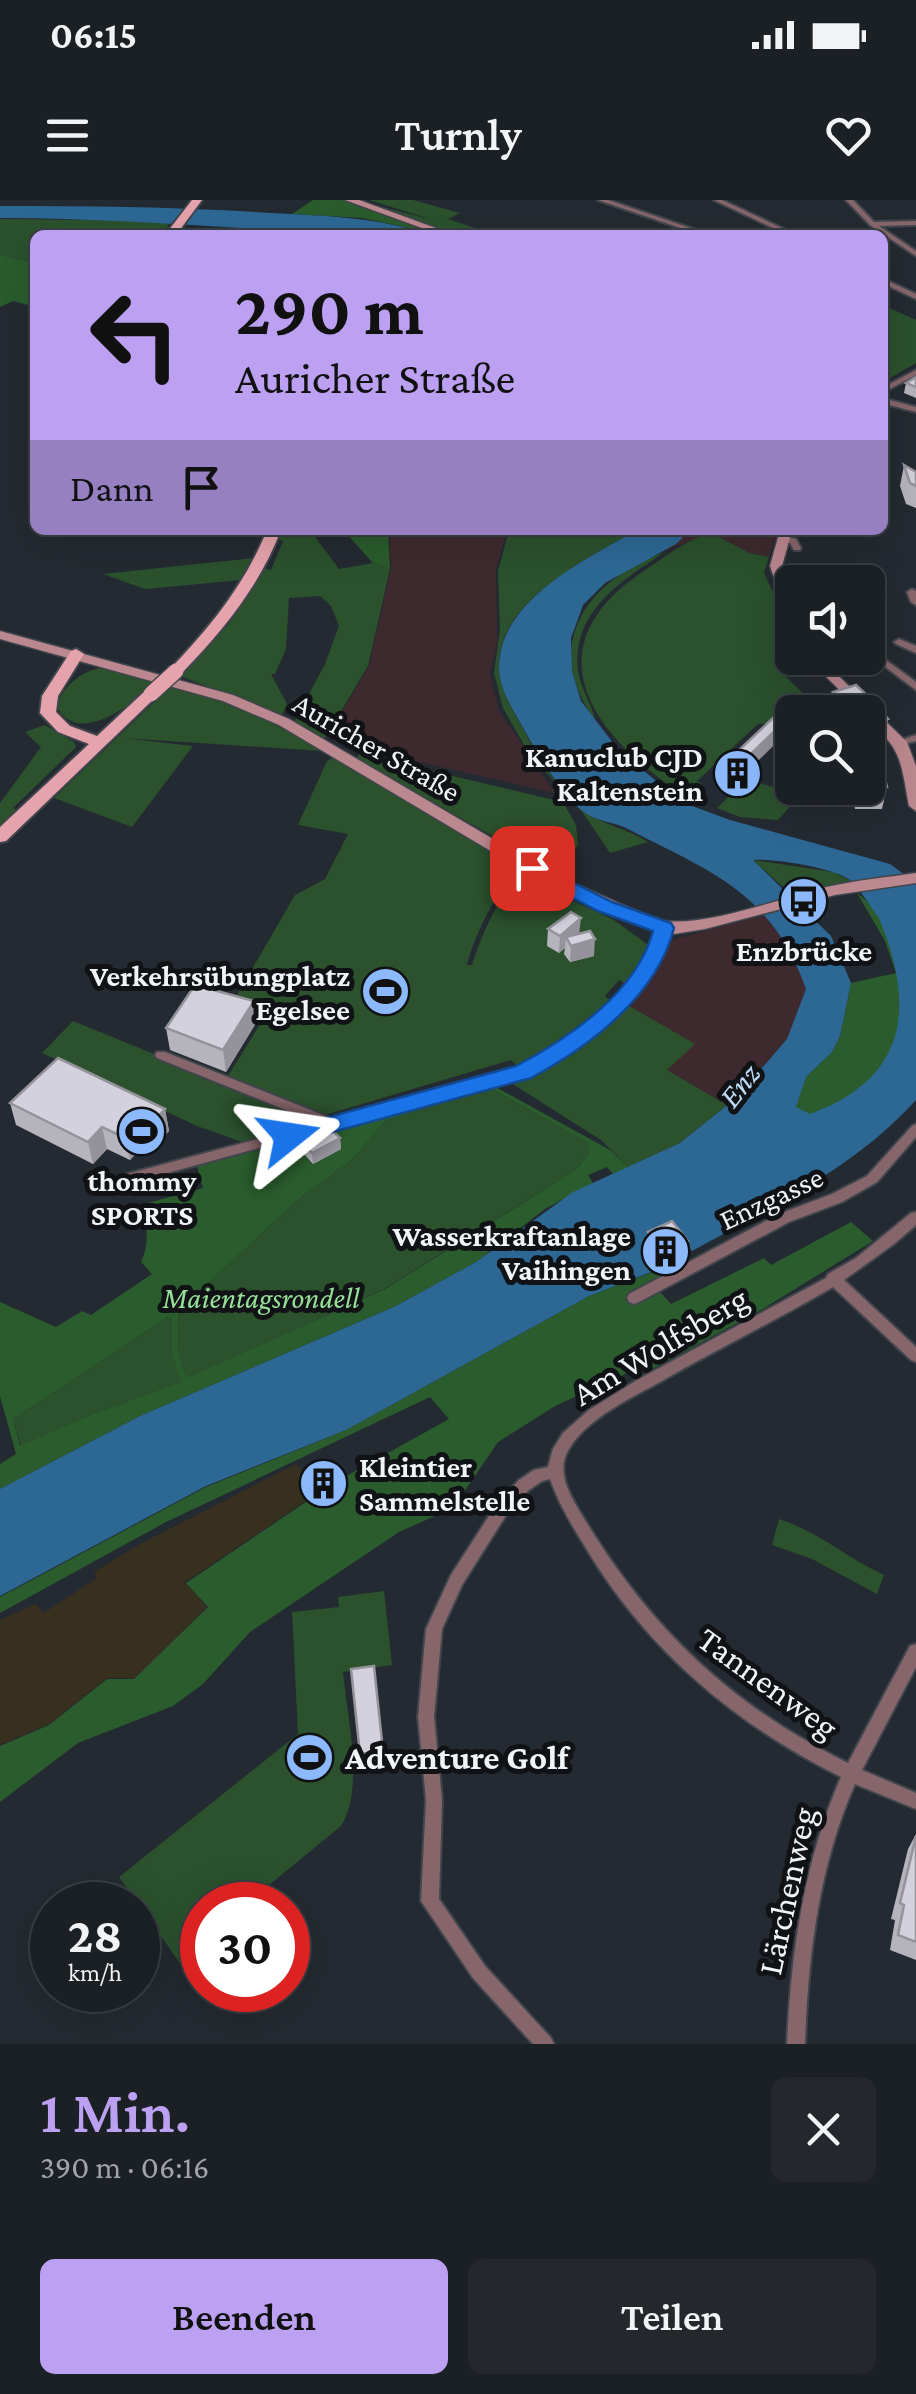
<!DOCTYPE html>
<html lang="de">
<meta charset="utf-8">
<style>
body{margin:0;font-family:"Crimson Pro",serif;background:#24282d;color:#f1f3f6;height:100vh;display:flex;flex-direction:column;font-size:38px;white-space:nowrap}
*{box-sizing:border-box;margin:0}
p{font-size:32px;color:#a0a3a7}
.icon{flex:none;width:55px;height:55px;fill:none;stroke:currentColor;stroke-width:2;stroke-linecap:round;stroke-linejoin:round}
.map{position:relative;height:1844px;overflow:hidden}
.side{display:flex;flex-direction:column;background:#1b2025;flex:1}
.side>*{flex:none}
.top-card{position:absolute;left:30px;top:30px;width:858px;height:305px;border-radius:15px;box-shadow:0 10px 40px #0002,0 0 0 2px #393e42;background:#bca0f2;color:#111;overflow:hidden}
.tools{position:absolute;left:775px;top:365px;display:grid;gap:20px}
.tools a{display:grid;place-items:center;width:110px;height:110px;border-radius:15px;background:#1b2025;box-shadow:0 10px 40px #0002,0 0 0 2px #393e42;font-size:50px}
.speed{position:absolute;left:30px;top:1682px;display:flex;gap:20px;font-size:50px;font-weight:700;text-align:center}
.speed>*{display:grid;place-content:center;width:130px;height:130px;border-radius:50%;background:#1b2025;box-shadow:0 10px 40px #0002,0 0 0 2px #393e42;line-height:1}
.speed small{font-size:25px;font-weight:400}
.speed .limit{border:15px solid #d22;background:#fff;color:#111}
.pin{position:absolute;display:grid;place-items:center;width:85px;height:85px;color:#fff;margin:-42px;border-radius:20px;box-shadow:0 5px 15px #0006}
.me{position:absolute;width:110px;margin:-55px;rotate:75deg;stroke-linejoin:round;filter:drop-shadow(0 0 8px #0008)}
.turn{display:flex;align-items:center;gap:35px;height:210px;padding:0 40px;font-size:45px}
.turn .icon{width:130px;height:130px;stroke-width:2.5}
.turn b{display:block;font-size:70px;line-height:85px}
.then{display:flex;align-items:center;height:95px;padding:0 40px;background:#0003;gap:20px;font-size:38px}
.round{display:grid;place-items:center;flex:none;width:105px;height:105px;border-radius:15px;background:#24282d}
.headline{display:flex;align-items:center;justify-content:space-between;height:170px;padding:0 40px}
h1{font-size:60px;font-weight:600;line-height:75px;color:#bca0f2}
.action{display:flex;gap:20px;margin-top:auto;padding:20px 40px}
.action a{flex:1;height:115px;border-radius:15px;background:#bca0f2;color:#111;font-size:40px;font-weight:600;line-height:115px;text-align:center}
.action a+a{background:#24282d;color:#f1f3f6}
.status{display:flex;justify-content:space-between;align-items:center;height:70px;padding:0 50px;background:#1b2025;direction:ltr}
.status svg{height:28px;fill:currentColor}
header{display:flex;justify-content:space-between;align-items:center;height:130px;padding:0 40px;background:#1b2025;font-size:45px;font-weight:600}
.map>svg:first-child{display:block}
.commercial{fill:#3e2a2e}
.industrial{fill:#38301f}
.green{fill:#2b512d}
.forest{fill:#2a5c2d;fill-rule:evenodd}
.water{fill:#2d6895;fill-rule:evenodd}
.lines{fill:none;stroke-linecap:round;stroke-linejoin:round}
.street-casing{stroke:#41464d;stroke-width:4}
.secondary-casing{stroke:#41464d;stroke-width:3}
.primary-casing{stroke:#41464d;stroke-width:4}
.street{fill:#87666b;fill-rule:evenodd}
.secondary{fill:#bc8890;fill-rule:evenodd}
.primary{fill:#e5a3ad;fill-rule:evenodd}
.primary-bridge-casing{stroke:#41464d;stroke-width:18;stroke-linecap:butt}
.primary-bridge{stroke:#e5a3ad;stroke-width:15}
.wall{fill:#b5b4bd}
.shaded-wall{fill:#94929a}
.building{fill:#d3d1dc;stroke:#94929a;stroke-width:2.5}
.route{fill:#1a73e8;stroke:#114b97;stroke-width:2.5}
.labels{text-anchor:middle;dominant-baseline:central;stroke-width:10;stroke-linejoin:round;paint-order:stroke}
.street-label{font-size:30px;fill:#f0f4f8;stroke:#101215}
.poi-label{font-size:30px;font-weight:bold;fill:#f0f4f8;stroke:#101215;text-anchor:end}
.park-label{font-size:30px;font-style:italic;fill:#96e097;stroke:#101215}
.water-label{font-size:32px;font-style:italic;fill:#bdddf7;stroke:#101215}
.near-street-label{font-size:35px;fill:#f0f4f8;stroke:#101215}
.near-poi-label{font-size:35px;font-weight:bold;fill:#f0f4f8;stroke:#101215;text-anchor:start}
</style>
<div class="status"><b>06:15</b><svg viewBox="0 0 49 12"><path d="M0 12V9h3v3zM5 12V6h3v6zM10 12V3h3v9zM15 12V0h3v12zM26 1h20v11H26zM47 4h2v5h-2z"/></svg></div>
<header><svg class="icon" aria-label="menu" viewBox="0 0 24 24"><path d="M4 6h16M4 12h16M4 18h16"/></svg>Turnly<svg class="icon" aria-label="heart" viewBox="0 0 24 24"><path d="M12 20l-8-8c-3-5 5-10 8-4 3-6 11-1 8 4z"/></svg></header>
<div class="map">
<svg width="916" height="1844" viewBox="0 0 916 1844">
<rect width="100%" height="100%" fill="#242a31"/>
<g class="commercial">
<polygon points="389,330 507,330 496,371 497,443 490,474 499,511 555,593 346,545 327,537 369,466 391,368"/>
<polygon points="690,330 778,330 769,357 749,353 712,333 664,351"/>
<polygon points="764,715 792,751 806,789 787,839 727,905 667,870 694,844 626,804 672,740"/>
</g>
<polygon class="industrial" points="296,1264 322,1290 185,1382 207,1407 146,1468 134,1478 107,1478 49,1524 0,1545 0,1420 36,1404 44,1413 97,1378 94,1372 142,1343"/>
<g class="green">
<polygon points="355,0 433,20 369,0 413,0 460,13 448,19 493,34 509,28 527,35 454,35"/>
<polygon points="0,19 170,21 164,35 35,35 35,63 0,55"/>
<polygon points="883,105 916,120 916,163 883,182"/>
<polygon points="281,330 310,330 339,369 373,363 390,369 368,466 324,540 294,522 325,464 339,426 331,406 320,396 289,398 286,449 275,474 271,474 287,504 282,515 180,476 229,424 265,368 271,370 283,341 279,340"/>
<path d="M509,330H627L623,338C576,365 494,406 499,471C501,492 516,516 526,534C537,555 566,601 586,613C605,625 628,629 648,642L610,653L583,613L528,552L503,508L494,473L500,429L498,371Z"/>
<path d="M712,333L749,353L769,357L764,373L792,433V458H804L806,462L779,470L822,512H792L791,523L758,524L697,581L702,584L688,598C594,538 526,449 645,370C666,356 687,339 712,333Z"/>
<path d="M665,352C622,381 572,410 578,470C580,487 592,505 595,520C540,443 588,380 665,352Z"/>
<polygon points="254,358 242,380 145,389 103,374"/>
<path d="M102,468L156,481C135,503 77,549 56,505C65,486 81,470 102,468Z"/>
<path d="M172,485C226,501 274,521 322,551L123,538L193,546L132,627L54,598Z"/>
<polygon points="45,525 74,542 76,547 13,608 17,610 0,627 0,603 41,547 25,532"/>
<polygon points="360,554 563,602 576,625 578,645 572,654 563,653 564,657 551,669 356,559"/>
<path d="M333,558L525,671C501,676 472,741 467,765H472C479,741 504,681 527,672L560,695L614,720L651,747L626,784L619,780L605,796L610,800L562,839L518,867L511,860L325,915L226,879L272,805L237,795L295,695L325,679L348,634L298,625L327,561Z"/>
<polygon points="747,579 811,599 793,603 778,620 740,617 717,608"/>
<polygon points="753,660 833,672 853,682 792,695"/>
<polygon points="626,804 695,844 667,870 727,905 680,943 628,967 601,940 511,883 561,859"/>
<polygon points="73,821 304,915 309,926 248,944 197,926 42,853"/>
<polygon points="494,890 588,943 589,952 577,969 384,1089 187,1179 178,1152 179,1110 301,997 353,959 385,921 473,893"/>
<polygon points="168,1117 172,1118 172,1154 182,1182 90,1215 21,1247 13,1219"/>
<path d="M779,1319C819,1332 847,1358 884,1375L877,1394L812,1359L772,1345Z"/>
<path d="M384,1391L392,1465L343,1472C347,1516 365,1589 341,1626L263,1690L274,1705H202V1780L196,1786L119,1677L298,1534L292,1412L339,1407L338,1397Z"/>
</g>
<g class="forest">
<polygon points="313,0 342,0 442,35 362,18 292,14"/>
<polygon points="0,55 35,63 35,107 13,101 0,107"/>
<polygon points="354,330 388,330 390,369 373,363 346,333"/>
<path d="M857,693C869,700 881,721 891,734C916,794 910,866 847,901C836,907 822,910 810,915L795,908L806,877L832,852L840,836L851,783L896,773L885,741Z"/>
<path d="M492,885L610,950L628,967L613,974L607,967L588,975L593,983L545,1009L476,1062L396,1106L140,1216L0,1289V1264L16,1254L0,1196V1102L56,1127L82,1111L91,1115L152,1074L141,1062C150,1043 147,1024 140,1005L203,988L197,966ZM494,890L588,943L589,952L577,969L385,1089L187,1178L178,1152L179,1110L301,997L353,959L385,921L473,893ZM168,1117L172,1119V1154L181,1182L90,1215L20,1246L13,1219Z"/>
<polygon points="851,1022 873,1041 761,1110 652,1169 647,1164 555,1206 498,1242 453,1308 399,1332 250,1432 203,1484 173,1506 78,1543 0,1602 0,1546 49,1525 107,1479 134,1479 208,1407 186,1383 334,1283 449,1219 430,1197 166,1322 0,1413 0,1397 206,1287 346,1230 589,1096 656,1071 660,1076 651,1082 671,1104 764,1058 771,1065"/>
</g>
<g class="water">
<path d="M0,6C90,6 181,7 271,13C326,16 378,17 431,35C287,35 144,18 0,18Z"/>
<path d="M627,330H690L676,344L605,383L583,405L571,438L572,471L581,501L620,552L684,603L730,620L890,664L916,683V900C855,968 771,1007 692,1051L672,1032L645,1047L662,1068L589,1096L346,1230L206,1286L0,1396V1289L140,1216L396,1106L476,1062L573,992L680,943L736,898L787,839L806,789C771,691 711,672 626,628C614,622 595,621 584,612C564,598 538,554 526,533C516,515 500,491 499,470C497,405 575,365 623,338ZM753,660C773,658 836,668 851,681C861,690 870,707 879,718C916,807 908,878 810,914L796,907L806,877L832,852L840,836L851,783L831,736Z"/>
</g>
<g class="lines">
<defs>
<g id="street">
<polygon points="598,0 608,0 711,35 701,35"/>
<polygon points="714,0 722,0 797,35 788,35"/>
<polygon points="846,0 853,0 874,22 916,21 916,25 879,26 916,51 916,56 870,25"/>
<polygon points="882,78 916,94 916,99 882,83"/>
<polygon points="916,170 916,175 882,193 882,188"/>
<polygon points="882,198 916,207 916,212 882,203"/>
<polygon points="783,336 796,339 801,348 800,350 794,350 790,343 780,341 779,339"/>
<polygon points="912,389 916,391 916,405 911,402 907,392"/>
<polygon points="899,439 916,446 916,453 896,444 894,442"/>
<polygon points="868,447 916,482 916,490 868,454"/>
<polygon points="916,535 916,541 900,545 895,542"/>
<path d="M664,724L670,728L661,752L647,777L631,798L592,834L527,875L127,984L122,982L121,979L122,976L127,974L318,923L157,858L155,855L157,852H165L333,919L519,869C564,844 610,815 639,771C648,758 653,732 664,724Z"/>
<polygon points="916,924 916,937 877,982 842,1002 789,1022 639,1102 634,1104 629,1102 627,1098 629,1094 779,1014 832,994 867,976 912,926"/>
<path d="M916,1012V1025L894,1044L844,1080L916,1147V1162L911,1160L833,1087C777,1120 717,1149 660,1182C631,1198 586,1219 569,1249C553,1274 575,1303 588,1325C654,1432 735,1508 848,1563L910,1446L916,1444V1467L862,1570L916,1593V1609L855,1584C819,1665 808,1756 805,1844H787C791,1752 804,1662 841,1577C736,1525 646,1449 586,1348C572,1326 559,1304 550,1279L542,1281L529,1290L508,1312L462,1385L442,1429L434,1517L442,1600L439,1699L485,1766L551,1838L554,1844H533L473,1778L421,1701L426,1600L418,1517L426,1429L451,1375L498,1302L519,1280L534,1270L548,1267L553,1249L563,1233L589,1210L637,1180L826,1078L828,1074L856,1058L911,1013Z"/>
</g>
<g id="secondary">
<polygon points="345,0 359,0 455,35 441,35"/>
<polygon points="780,330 792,330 782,366 792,396 792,417 786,413 770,366"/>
<path d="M0,431L233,495L289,519L551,673L657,720C704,729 782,697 831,686C859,680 888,677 916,673V683L835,695L705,729L674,734L653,730L541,681L279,525L223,501L0,439Z"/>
<path d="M807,458H820L907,542L916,566V611L909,606C900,559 903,553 868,518V512H862Z"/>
</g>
<g id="primary">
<polygon points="192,0 202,0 176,35 165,35"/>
<path d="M267,330H281C259,387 223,431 181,474H171V468C211,426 245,384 267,330Z"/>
<polygon points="76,449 84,454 58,496 56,512 70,526 97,536 145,491 157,491 159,494 6,641 0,642 0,627 89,544 58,532 40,513 42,496 71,451"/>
</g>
</defs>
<use href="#street" class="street-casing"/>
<use href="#secondary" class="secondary-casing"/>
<use href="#primary" class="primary-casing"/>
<use href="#street" class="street"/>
<use href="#secondary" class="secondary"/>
<use href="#primary" class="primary"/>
<defs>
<polyline id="primary-bridge" points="151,494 176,471"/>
</defs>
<use href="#primary-bridge" class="primary-bridge-casing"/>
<use href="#primary-bridge" class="primary-bridge"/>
</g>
<g class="wall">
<polygon points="916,177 916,198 904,193 906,183"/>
<polygon points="904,265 916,272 916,308 906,304 900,286"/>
<polygon points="833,492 888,519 883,540 876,543 887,587 882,609 855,609 854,603 828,601 825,588 868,588 868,512 830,512"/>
<polygon points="781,538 728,590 717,586 719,569"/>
<polygon points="792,575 792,588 812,588 808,594 789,588"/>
<polygon points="548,729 580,734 594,756 570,762 564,754 565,748 559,753 547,746"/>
<polygon points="254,801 256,823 226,872 170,850 166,828"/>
<polygon points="10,903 165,909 169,931 149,952 141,948 130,960 107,949 93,964 16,925"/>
<polygon points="340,938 341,949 313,964 304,954 303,943"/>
<polygon points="648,1032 685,1057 663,1068 646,1048"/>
<polygon points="374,1466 384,1560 361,1563 351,1469"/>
<polygon points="916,1634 916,1760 890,1750 895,1720 891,1719 908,1649"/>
</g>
<g class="shaded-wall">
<polygon points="888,519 883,540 868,545 869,525"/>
<polygon points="784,522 781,538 728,590 730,574"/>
<polygon points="581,718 579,735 566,737 565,748 559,753 560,736"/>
<polygon points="595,739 594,756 570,762 571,746"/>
<polygon points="254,801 256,823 226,872 223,850"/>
<polygon points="165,909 169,931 149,952 145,930"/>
<polygon points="137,926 141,948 130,960 125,938"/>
<polygon points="102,927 107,949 93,964 88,942"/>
<polygon points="340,938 341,949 313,964 312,953"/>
<polygon points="688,1041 685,1057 663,1068 665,1052"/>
</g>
<g class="building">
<polygon points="916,177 916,187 906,183"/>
<polygon points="904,265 916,272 916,286 910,283"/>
<polygon points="833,371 838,382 823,382 818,372"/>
<polygon points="856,485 869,497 888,519 869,525 868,523 868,512 856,512 833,492"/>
<polygon points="773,518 784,522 730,574 719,569"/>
<polygon points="868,540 876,540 887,587 868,587"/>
<polygon points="571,712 581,718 560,736 548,729"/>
<polygon points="590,731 595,739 571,746 566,737"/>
<polygon points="195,785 254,801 223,850 166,828"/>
<polygon points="58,858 165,909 145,930 137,926 125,938 102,927 88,942 10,903"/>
<polygon points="332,930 340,938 312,953 303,943"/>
<polygon points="672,1021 688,1041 665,1052 648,1032"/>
<polygon points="374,1466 383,1551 360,1554 351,1469"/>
<polygon points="916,1636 916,1742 898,1735 904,1705 900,1703"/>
</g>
<path class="route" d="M532,662L612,702L671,723L674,728C657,796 589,847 531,878L289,944L281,942L278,936L281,930L516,866C569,838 637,792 653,731L598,711L525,673V664Z"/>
<defs>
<symbol id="building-disc" viewBox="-11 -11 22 22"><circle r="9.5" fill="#8cb9fc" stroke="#101215"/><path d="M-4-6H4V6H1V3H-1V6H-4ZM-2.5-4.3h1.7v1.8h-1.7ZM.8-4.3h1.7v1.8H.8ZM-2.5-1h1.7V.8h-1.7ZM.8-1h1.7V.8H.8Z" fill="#111"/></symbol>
<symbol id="bus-disc" viewBox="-11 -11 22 22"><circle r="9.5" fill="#8cb9fc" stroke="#101215"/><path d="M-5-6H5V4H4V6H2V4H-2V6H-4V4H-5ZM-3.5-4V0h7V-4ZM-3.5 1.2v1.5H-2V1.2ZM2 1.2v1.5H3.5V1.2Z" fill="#111"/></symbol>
<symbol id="stadium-disc" viewBox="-11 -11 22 22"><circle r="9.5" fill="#8cb9fc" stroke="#101215"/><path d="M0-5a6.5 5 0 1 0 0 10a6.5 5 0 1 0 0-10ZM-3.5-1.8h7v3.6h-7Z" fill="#111"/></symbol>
</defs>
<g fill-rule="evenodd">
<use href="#building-disc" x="710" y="546" width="55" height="55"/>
<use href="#bus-disc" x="776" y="674" width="55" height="55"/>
<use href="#stadium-disc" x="358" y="764" width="55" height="55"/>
<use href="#stadium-disc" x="114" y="904" width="55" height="55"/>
<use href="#building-disc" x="638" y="1024" width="55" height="55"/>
<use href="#building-disc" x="296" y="1256" width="55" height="55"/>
<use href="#stadium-disc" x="282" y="1530" width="55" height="55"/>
</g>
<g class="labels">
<g class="street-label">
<text transform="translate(377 547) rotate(30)">Auricher Straße</text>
<text transform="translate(771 998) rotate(-25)">Enzgasse</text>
</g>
<g class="poi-label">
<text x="703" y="556">Kanuclub CJD<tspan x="703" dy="34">Kaltenstein</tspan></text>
<text x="804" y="750" text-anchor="middle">Enzbrücke</text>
<text x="350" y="775">Verkehrsübungplatz<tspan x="350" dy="34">Egelsee</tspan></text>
<text x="142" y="980" text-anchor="middle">thommy<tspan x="142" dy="34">SPORTS</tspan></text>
<text x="631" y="1035">Wasserkraftanlage<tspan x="631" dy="34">Vaihingen</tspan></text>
<text x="359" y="1266" text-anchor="start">Kleintier<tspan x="359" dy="34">Sammelstelle</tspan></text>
</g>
<g class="park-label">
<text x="261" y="1097">Maientagsrondell</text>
</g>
<g class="water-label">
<text transform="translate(739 885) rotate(-52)">Enz</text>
</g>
<g class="near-street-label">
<text transform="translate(660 1146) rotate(-31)">Am Wolfsberg</text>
<text transform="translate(768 1483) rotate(36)">Tannenweg</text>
<text transform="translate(787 1691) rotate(-78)">Lärchenweg</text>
</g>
<g class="near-poi-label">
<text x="345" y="1557">Adventure Golf</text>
</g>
</g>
</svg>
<div class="tools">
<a><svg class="icon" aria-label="sound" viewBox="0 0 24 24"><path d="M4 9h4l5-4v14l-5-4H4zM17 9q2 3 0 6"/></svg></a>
<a><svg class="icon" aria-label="search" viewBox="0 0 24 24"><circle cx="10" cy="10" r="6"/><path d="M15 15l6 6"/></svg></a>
</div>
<div class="speed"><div>28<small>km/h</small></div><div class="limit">30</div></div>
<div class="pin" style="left:532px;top:668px;background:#d93025"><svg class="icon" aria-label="arrive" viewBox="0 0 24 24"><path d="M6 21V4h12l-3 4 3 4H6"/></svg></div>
<svg class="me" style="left:289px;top:936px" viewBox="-20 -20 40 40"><path d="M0-17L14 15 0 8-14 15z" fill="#1a73e8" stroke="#fff" stroke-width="4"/></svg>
<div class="top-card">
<div class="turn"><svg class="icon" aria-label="left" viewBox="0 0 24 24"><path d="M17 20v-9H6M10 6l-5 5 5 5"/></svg><div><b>290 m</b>Auricher Straße</div></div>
<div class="then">Dann<svg class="icon" aria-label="arrive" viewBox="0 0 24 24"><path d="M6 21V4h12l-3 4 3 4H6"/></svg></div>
</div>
</div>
<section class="side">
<div class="headline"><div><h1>1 Min.</h1><p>390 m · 06:16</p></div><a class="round"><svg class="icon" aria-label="close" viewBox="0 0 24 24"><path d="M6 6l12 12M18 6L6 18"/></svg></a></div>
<div class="action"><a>Beenden</a><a>Teilen</a></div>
</section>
